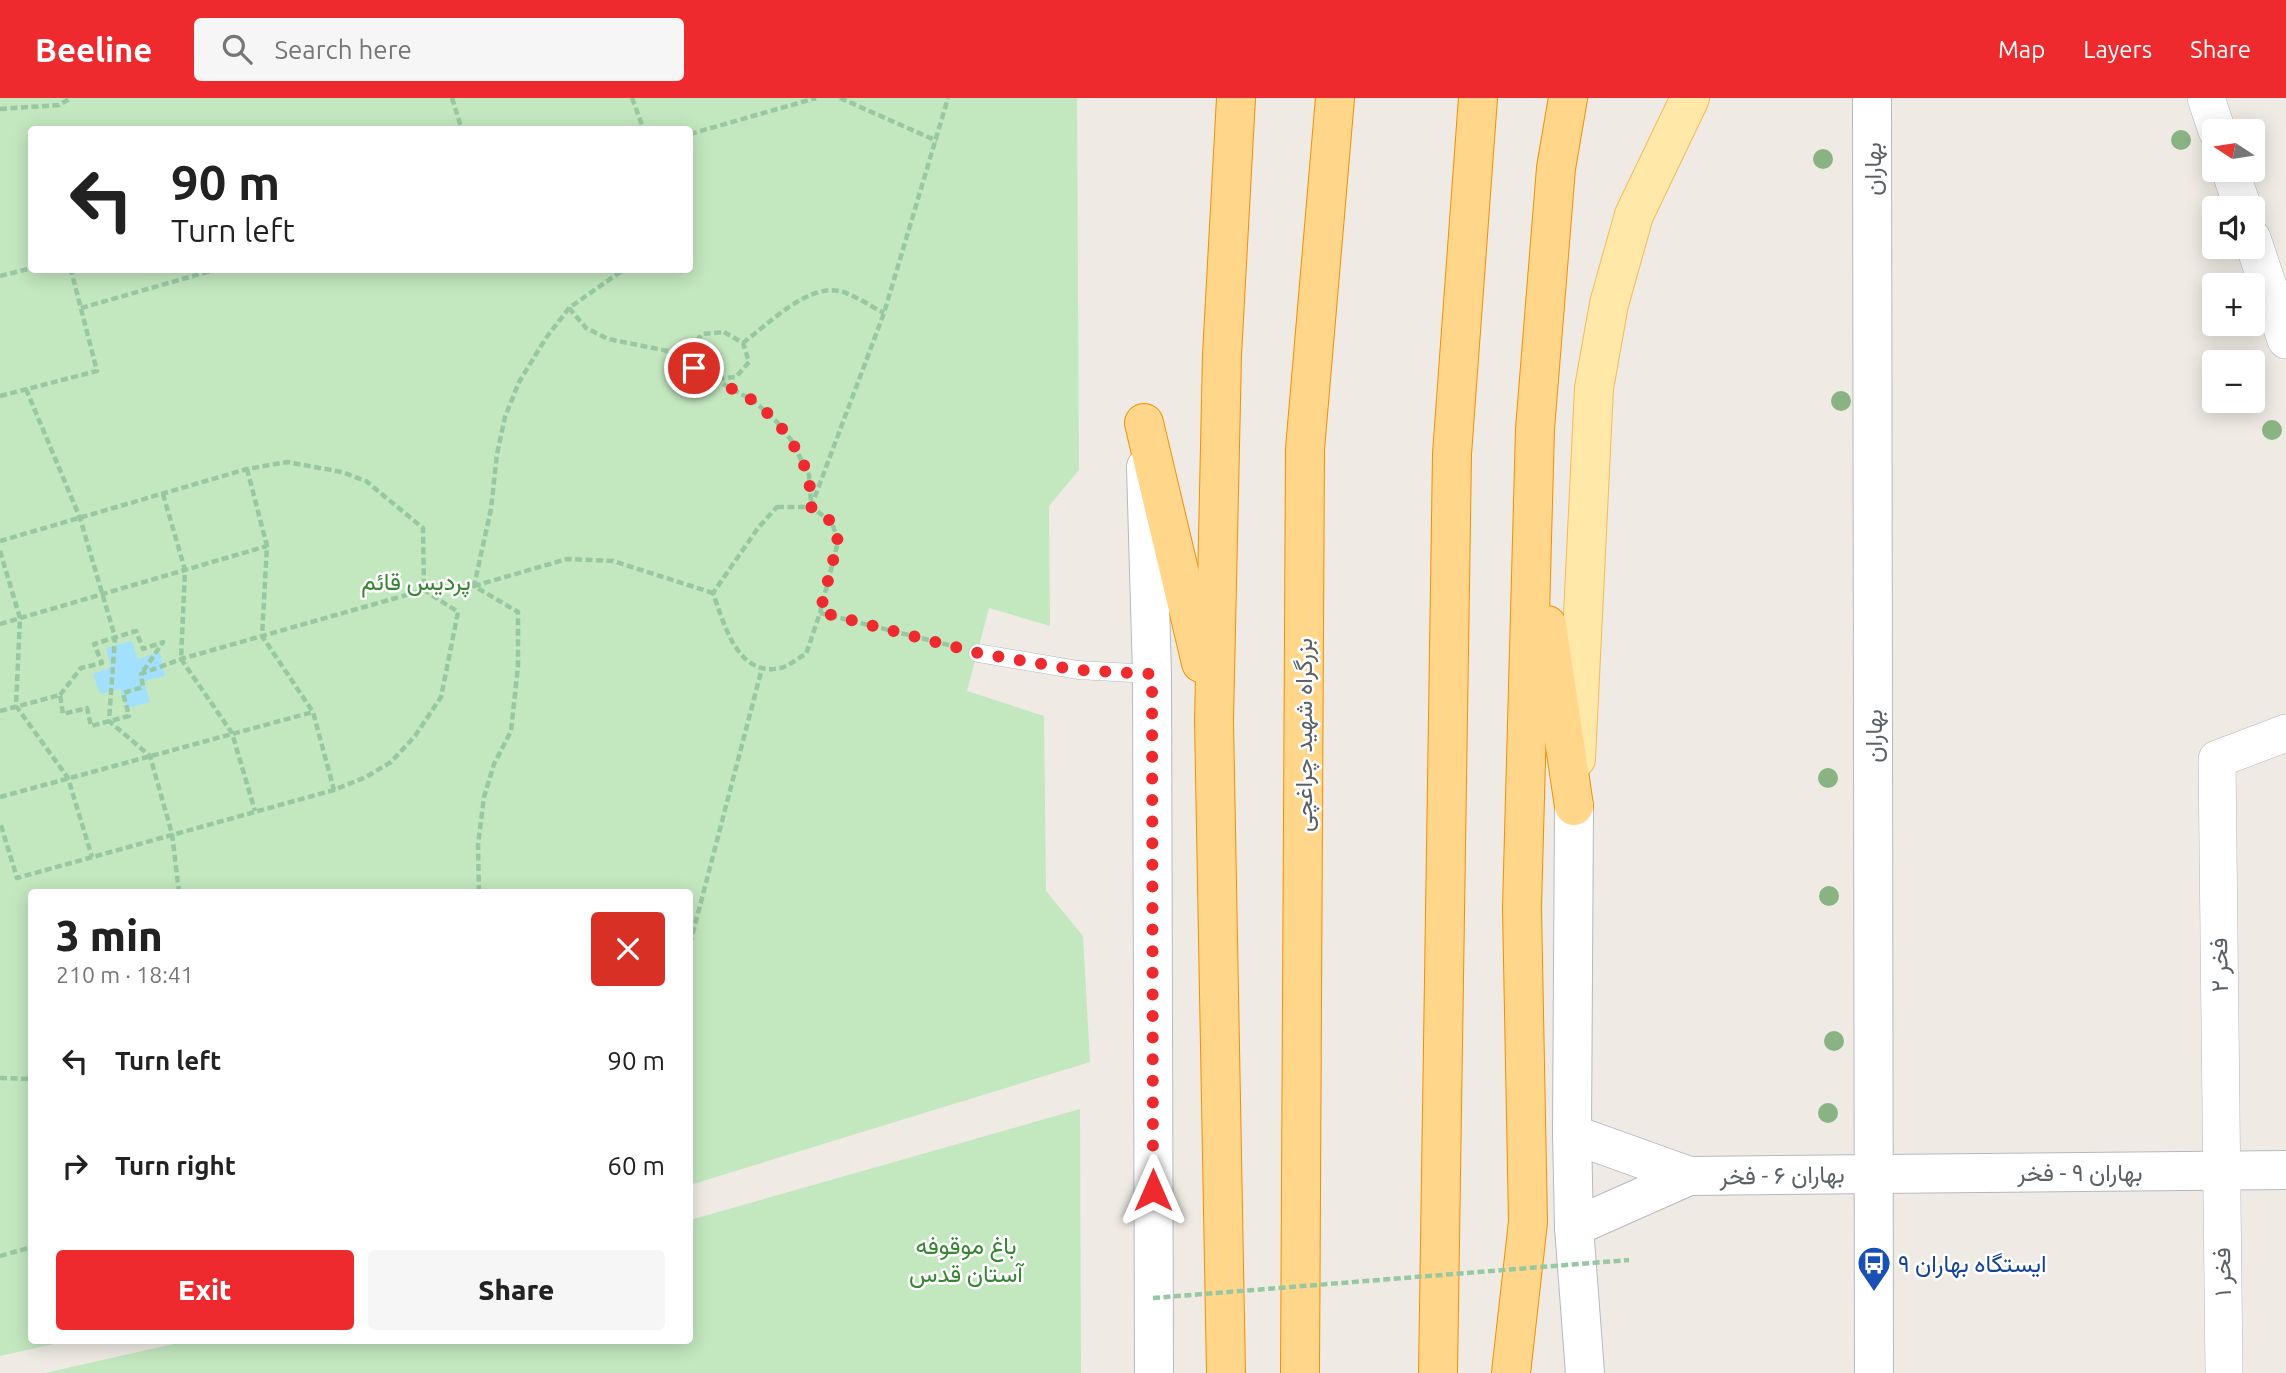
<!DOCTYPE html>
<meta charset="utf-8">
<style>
body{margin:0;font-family:Ubuntu,Vazirmatn,sans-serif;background:#f6f6f6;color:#222;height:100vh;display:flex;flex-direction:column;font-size:26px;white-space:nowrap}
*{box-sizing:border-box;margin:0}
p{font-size:23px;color:#767676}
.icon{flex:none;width:38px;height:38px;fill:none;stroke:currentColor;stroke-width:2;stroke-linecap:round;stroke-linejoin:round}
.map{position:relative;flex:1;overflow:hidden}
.details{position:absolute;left:28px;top:791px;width:665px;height:455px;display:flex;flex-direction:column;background:#fff;border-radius:7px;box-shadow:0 4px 18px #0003}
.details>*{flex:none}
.banner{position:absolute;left:28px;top:28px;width:665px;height:147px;border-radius:7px;box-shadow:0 4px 18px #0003;background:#fff;color:#222;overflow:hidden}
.needle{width:46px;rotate:282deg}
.controls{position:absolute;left:2202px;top:21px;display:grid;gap:14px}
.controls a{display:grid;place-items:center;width:63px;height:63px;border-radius:7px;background:#fff;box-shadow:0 4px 18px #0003;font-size:35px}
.pin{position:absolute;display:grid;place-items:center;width:60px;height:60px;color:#fff;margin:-30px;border:4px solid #fff;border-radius:50%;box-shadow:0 2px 7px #0007}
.me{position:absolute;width:77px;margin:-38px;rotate:0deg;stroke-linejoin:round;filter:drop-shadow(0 0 5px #0008)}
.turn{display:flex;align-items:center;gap:24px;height:147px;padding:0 28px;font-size:32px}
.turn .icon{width:91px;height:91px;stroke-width:2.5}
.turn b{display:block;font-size:49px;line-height:60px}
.round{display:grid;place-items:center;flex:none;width:74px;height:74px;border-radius:7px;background:#f6f6f6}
.headline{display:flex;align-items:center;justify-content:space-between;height:119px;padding:0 28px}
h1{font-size:42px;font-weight:800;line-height:52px}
.action{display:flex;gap:14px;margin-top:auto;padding:14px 28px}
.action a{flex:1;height:80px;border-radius:7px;background:#ee2a2e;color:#fff;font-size:28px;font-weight:800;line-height:80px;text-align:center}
.action a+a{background:#f6f6f6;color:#222}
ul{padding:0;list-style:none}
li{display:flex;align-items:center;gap:21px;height:105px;padding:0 28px}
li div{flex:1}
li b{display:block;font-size:26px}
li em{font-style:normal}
header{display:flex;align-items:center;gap:42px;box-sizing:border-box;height:98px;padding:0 35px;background:#ee2a2e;color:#fff}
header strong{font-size:33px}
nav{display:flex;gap:38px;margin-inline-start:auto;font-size:24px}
.search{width:490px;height:63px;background:#f6f6f6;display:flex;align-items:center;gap:18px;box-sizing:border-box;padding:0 24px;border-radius:7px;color:#767676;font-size:26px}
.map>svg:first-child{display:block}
.green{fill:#c3e7bf;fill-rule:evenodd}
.water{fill:#a3e0ff}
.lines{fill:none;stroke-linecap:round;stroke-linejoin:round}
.lane-casing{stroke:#b4b7bb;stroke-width:19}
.street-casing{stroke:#b4b7bb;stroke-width:38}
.secondary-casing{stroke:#b5b9be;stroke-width:40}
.primary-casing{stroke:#f6b956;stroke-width:40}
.highway-casing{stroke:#f28f00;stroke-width:40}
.path{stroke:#98c8a1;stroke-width:4.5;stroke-dasharray:7 3.5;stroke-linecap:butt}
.lane{stroke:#fff;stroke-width:18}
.street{stroke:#fff;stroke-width:37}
.secondary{stroke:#fff;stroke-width:38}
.primary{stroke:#ffe8a8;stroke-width:38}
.highway{stroke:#ffd68a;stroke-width:38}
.path-bridge{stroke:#98c8a1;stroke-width:4.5;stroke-dasharray:7 3.5;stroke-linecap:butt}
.tree{fill:#89b382}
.route{stroke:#ee2a2e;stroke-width:12;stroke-dasharray:0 21.6}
.labels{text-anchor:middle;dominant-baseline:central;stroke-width:5;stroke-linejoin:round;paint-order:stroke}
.street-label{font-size:24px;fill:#5c6165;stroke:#fff}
.park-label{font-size:24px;fill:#368532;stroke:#fff}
.transit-label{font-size:24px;fill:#164399;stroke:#fff;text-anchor:start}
</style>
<header>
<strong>Beeline</strong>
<div class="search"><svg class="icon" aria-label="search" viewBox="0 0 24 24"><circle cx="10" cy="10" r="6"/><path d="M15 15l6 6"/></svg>Search here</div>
<nav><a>Map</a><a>Layers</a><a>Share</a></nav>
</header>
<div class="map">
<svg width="2286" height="1275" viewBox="0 0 2286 1275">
<rect width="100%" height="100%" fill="#efebe4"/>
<g class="green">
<path d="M0,0H1077L1079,372L1049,408L1050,528L989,510L967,593L1044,618L1046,793L1083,838L1090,964L690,1087V794H32V1242L67,1243L0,1258ZM32,32H690V172H32Z"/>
<polygon points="1080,1011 1081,1275 45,1275 191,1242 690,1242 690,1122"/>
</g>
<polygon class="water" points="132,543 138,561 160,554 165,578 144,583 150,604 127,610 120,591 100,596 93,576 111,569 106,550"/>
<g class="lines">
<defs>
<polyline id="lane" points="978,555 1078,572 1152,576"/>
<g id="street">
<polyline points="2206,0 2217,33"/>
<polyline points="2230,72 2243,110"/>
<polyline points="2252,140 2286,242"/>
<polyline points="2224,1275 2217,661 2286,635"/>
</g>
<g id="secondary">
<polyline points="1872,0 1874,1275"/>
<polyline points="1146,369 1152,576 1154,1275"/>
<polyline points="1574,708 1572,1036 1574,1129 1585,1275"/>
<polyline points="1572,1036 1689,1078 2286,1072"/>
<polyline points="1574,1129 1689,1078"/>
</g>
<polyline id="primary" points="1576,661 1594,290 1609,206 1634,117 1690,0"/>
<g id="highway">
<polyline points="1144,325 1201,565"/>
<polyline points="1547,527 1574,708"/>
<polyline points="1226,1275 1214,623 1222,257 1236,0"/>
<polyline points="1300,1275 1305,351 1335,0"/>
<polyline points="1438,1275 1452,356 1478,0"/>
<polyline points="1511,1275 1528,1124 1522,810 1535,331 1556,70 1568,0"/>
</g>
</defs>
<use href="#lane" class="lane-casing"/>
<use href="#street" class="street-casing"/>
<use href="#secondary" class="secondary-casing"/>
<use href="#primary" class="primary-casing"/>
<use href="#highway" class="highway-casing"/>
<g class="path">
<polyline points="452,0 462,32"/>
<polyline points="632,0 644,32"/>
<polyline points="840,0 937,43"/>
<polyline points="0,11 59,7 71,0"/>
<polyline points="690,36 816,0"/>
<polyline points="0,178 32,170"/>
<polyline points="81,210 214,172"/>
<polyline points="569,210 586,230 608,241 678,255 693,269"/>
<polygon points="724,234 743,245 749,264 736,279 714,281 694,270 690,251 702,236"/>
<path d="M743,245C767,227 807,186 839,193C851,195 872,209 884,215"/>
<polyline points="714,281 754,303 776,323 791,342 809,377 811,405"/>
<polyline points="26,291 80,420 115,539 109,623 150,658 172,736 179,794"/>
<polyline points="0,298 97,273 71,172"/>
<polyline points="247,371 267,448 262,538 313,614 334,692"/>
<polyline points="163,396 185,472 181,561 232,635 255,713"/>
<path d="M777,409H811L832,424L838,444L820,515L806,556C798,560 789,568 781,570C737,580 724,525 713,495L758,430Z"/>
<polyline points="811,409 884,215 948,0"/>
<polyline points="0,443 247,371 287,364 342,374 366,383 423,430 424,492 458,514 441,599 415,638 391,664 366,679 334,692 17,780 0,724"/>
<polyline points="0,453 20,520 16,608 68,680 92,759"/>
<polyline points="820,515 953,548"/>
<polyline points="0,526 267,448"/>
<polyline points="60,597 81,570 102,565 94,546 136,533 143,551 163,544 142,575"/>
<polyline points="0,613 60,597 63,616 87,610 91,628 129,618 123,595 143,589 141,576 181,561 424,492 474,488 567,461 613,463 713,495"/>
<polyline points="0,699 313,614"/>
<polyline points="479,794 478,747 484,699 494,666 511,633 518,568 518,514 474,488 491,411 497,356 505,319 519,284 546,240 569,210 623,172"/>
<polyline points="690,846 762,570"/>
<polyline points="0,980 32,981"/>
<polyline points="0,1158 32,1149"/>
</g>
<use href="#lane" class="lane"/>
<use href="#street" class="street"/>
<use href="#secondary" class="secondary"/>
<use href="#primary" class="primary"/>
<use href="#highway" class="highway"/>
<polyline class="path-bridge" points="1153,1200 1629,1162"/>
</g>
<g class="tree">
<circle cx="2181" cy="42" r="10"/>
<circle cx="1823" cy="61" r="10"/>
<circle cx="1841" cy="303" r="10"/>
<circle cx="2272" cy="332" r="10"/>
<circle cx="1828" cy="680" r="10"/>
<circle cx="1829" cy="798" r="10"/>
<circle cx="1834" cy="943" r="10"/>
<circle cx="1828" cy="1015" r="10"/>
</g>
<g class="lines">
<polyline class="route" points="694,270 754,303 776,323 791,342 809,377 811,409 832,424 838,443 820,514 978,555 1077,572 1152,576 1153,1092"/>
</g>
<defs>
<symbol id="bus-pin" viewBox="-11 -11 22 30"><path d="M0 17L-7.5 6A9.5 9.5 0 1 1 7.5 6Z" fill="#1a4fb4" stroke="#fff"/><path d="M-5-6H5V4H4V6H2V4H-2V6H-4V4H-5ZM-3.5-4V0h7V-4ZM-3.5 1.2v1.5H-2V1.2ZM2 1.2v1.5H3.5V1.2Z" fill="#fff"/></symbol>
</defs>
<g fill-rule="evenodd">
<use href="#bus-pin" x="1855" y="1146" width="38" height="52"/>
</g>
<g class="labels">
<g class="street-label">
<text transform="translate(1872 71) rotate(-90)">بهاران</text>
<text transform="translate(1303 637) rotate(-90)">بزرگراه شهید چراغچی</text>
<text transform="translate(1873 638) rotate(-90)">بهاران</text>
<text transform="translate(2219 867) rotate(-91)">فخر ۲</text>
<text x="2080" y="1074">بهاران ۹ - فخر</text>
<text transform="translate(1782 1077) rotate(-1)">بهاران ۶ - فخر</text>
<text transform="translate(2222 1174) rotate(-91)">فخر ۱</text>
</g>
<g class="park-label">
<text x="416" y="483">پردیس قائم</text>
<text x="966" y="1147">باغ موقوفه<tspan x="966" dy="28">آستان قدس</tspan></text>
</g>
<g class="transit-label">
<text x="1898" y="1165">ایستگاه بهاران ۹</text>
</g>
</g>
</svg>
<div class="controls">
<a><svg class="needle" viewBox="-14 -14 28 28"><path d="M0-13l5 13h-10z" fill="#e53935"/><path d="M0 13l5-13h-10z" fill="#767676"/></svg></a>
<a><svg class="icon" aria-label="sound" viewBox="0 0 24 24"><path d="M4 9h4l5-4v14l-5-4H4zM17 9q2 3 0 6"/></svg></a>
<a>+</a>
<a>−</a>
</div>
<div class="pin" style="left:694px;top:270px;background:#d93025"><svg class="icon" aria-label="arrive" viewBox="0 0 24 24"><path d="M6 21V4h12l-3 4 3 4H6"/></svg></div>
<svg class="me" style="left:1153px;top:1092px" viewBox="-20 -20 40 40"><path d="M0-17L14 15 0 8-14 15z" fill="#ee2a2e" stroke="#fff" stroke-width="4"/></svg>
<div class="banner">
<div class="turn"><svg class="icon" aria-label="left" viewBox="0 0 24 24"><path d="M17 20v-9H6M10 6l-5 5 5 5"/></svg><div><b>90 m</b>Turn left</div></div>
</div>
<section class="details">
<div class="headline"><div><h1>3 min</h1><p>210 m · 18:41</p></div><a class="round" style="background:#d93025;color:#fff"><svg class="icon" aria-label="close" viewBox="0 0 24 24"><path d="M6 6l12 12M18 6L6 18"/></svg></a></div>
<ul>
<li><svg class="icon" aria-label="left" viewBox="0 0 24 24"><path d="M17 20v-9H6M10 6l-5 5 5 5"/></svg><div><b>Turn left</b></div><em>90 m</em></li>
<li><svg class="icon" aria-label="right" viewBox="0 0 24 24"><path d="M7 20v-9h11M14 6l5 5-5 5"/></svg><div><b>Turn right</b></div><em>60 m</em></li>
</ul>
<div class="action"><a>Exit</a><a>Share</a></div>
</section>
</div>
